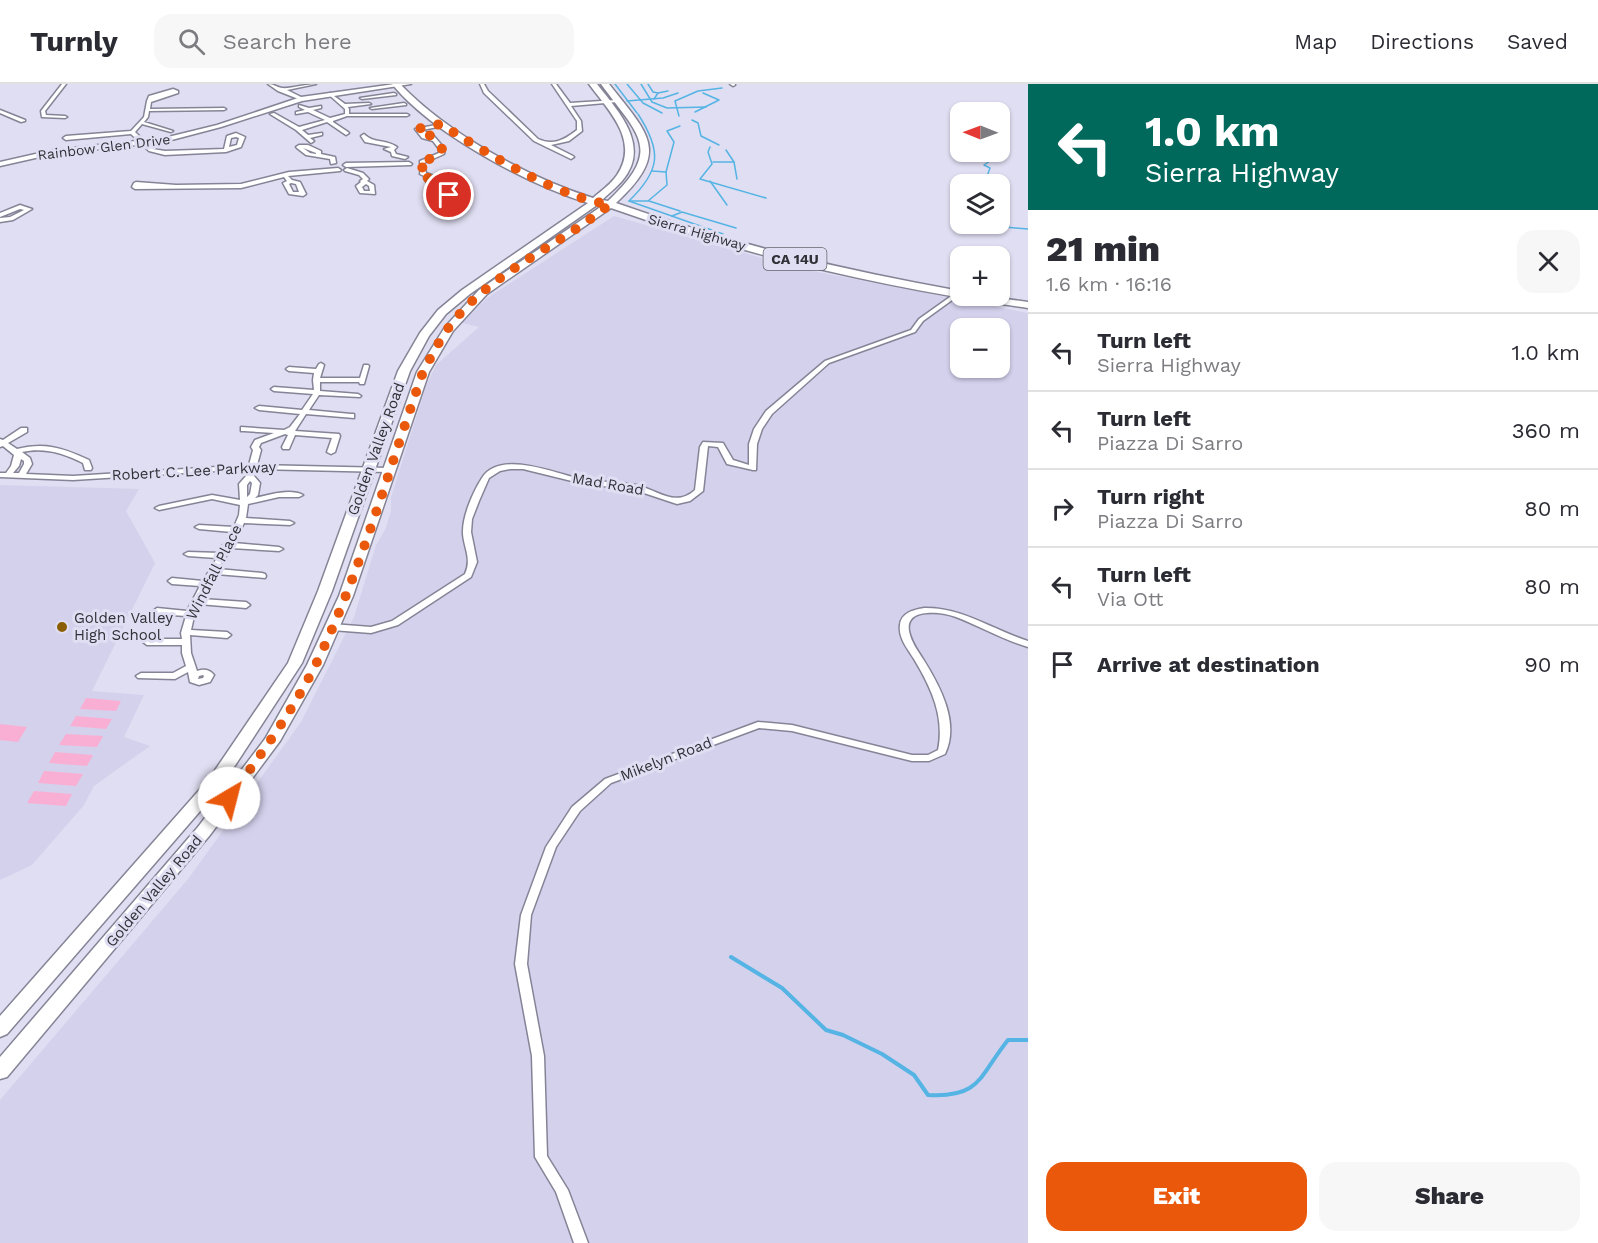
<!DOCTYPE html>
<meta charset="utf-8">
<style>
body{margin:0;font-family:"Work Sans",sans-serif;background:#f7f7f7;color:#2b2b33;height:100vh;display:flex;flex-direction:column;font-size:22px;white-space:nowrap}
*{box-sizing:border-box;margin:0}
p{font-size:20px;color:#7c7c81}
.icon{flex:none;width:33px;height:33px;fill:none;stroke:currentColor;stroke-width:2;stroke-linecap:round;stroke-linejoin:round}
.map{position:relative;flex:1;overflow:hidden}
.details{display:flex;flex-direction:column;background:#fff;width:570px}
.details>*{flex:none}
.banner{background:#00695c;color:#fff;overflow:hidden}
.needle{width:39px;rotate:271deg}
.tools{position:absolute;left:950px;top:18px;display:grid;gap:12px}
.tools a{display:grid;place-items:center;width:60px;height:60px;border-radius:12px;background:#fff;box-shadow:0 2px 4px #0004;font-size:30px}
.pin{position:absolute;display:grid;place-items:center;width:51px;height:51px;color:#fff;margin:-26px;border:3px solid #fff;border-radius:50%;box-shadow:0 2px 6px #0007}
.me{position:absolute;width:66px;margin:-33px;rotate:37deg;stroke-linejoin:round;filter:drop-shadow(0 0 4px #0008)}
.turn{display:flex;align-items:center;gap:21px;height:126px;padding:0 18px;font-size:27px}
.turn .icon{width:78px;height:78px;stroke-width:2.5}
.turn b{display:block;font-size:42px;line-height:51px}
.round{display:grid;place-items:center;flex:none;width:63px;height:63px;border-radius:18px;background:#f7f7f7}
.summary{display:flex;align-items:center;justify-content:space-between;height:102px;padding:0 18px}
h1{font-size:36px;font-weight:800;line-height:45px}
.primary-button{display:flex;gap:12px;margin-top:auto;padding:12px 18px}
.primary-button a{flex:1;height:69px;border-radius:18px;background:#ea580c;color:#fff;font-size:24px;font-weight:800;line-height:69px;text-align:center}
.primary-button a+a{background:#f7f7f7;color:#2b2b33}
ul{padding:0;list-style:none}
li{display:flex;align-items:center;gap:18px;height:78px;padding:0 18px;border-top:2px solid #e1e1e2}
li div{flex:1}
li b{display:block;font-size:22px}
li em{font-style:normal}
header{display:flex;align-items:center;gap:36px;box-sizing:border-box;height:84px;padding:0 30px;background:#fff;border-bottom:2px solid #e1e1e2}
header strong{font-size:28px}
nav{display:flex;gap:33px;margin-inline-start:auto;font-size:21px}
.search{width:420px;height:54px;background:#f7f7f7;display:flex;align-items:center;gap:15px;box-sizing:border-box;padding:0 21px;border-radius:18px;color:#7c7c81;font-size:22px}
main{display:flex;flex:1;min-height:0}
.map>svg:first-child{display:block}
.built{fill:#d4d1ed;fill-rule:evenodd}
.green{fill:#f9afd4}
.lines{fill:none;stroke-linecap:round;stroke-linejoin:round}
.stream-far1{stroke:#55b4e3;stroke-width:1.5}
.stream{stroke:#55b4e3;stroke-width:4}
.minor-casing{stroke:#858496;stroke-width:3}
.tertiary-casing{stroke:#858496;stroke-width:3}
.primary-casing{stroke:#858496;stroke-width:3}
.minor{fill:#fff;fill-rule:evenodd}
.tertiary{fill:#fff;fill-rule:evenodd}
.primary{fill:#fff;fill-rule:evenodd}
.route{stroke:#ea580c;stroke-width:10;stroke-dasharray:0 18}
.poi-dot{fill:#8c5e03;stroke:#e0def2;stroke-width:2}
.labels{text-anchor:middle;dominant-baseline:central;stroke-width:6;stroke-linejoin:round;paint-order:stroke}
.far-street-label{font-size:14px;fill:#303037;stroke:#e0def2}
.shield{fill:#e0def2;stroke:#65646f;stroke-width:1.5}
.shield-label{font-size:14px;font-weight:bold;fill:#303037}
.street-label{font-size:15px;fill:#303037;stroke:#e0def2}
.poi-label{font-size:15px;fill:#303037;stroke:#e0def2;text-anchor:start}
</style>
<header>
<strong>Turnly</strong>
<div class="search"><svg class="icon" aria-label="search" viewBox="0 0 24 24"><circle cx="10" cy="10" r="6"/><path d="M15 15l6 6"/></svg>Search here</div>
<nav><a>Map</a><a>Directions</a><a>Saved</a></nav>
</header>
<main>
<div class="map">
<svg width="1028" height="1159" viewBox="0 0 1028 1159">
<rect width="100%" height="100%" fill="#e0def2"/>
<g class="built">
<path d="M614,132L797,184L1028,229V1159H0V1016L188,795L301,638L354,533L376,461L385,446L391,427V413L426,302L436,281L479,243L462,239L487,214ZM960,244H999V284H960Z"/>
<polygon points="0,401 139,405 126,427 155,479 92,607 144,611 124,653 150,662 94,702 84,721 32,781 0,796"/>
</g>
<g class="green">
<polygon points="86,614 121,617 116,627 80,625"/>
<polygon points="76,632 112,635 106,645 70,642"/>
<polygon points="0,640 27,643 18,658 0,656"/>
<polygon points="66,650 103,652 97,663 59,661"/>
<polygon points="55,668 93,671 87,682 49,679"/>
<polygon points="44,687 45,687 83,690 76,702 38,699"/>
<polygon points="34,707 72,710 66,722 27,719"/>
</g>
<g class="lines">
<g class="stream-far1">
<polyline points="615,0 637,29"/>
<polyline points="627,0 643,19 662,29"/>
<polyline points="641,0 652,18 667,24 706,23"/>
<polyline points="648,0 653,8 658,9 654,15"/>
<polyline points="658,9 668,7"/>
<polyline points="627,17 663,14 678,9"/>
<polyline points="971,23 973,28"/>
<polyline points="695,28 719,16 703,9"/>
<polyline points="679,32 675,17 698,7 722,4"/>
<polyline points="692,36 698,39 701,52 719,61"/>
<polyline points="710,63 708,68 712,80 700,95 766,114"/>
<polyline points="726,66 734,78"/>
<polyline points="991,68 993,75 984,81 990,84 986,95 991,100"/>
<polyline points="713,78 734,78 737,95"/>
<polyline points="652,87 666,88 674,58 667,47 680,42"/>
<polyline points="710,97 727,121"/>
<path d="M629,117C661,86 662,67 638,30"/>
<polyline points="629,117 723,150"/>
<polyline points="630,117 648,117 667,101 666,88"/>
<polyline points="649,117 680,127"/>
<polyline points="999,123 1004,125 999,127"/>
<polyline points="999,129 1002,131 999,132"/>
<polyline points="672,132 682,128 736,144"/>
<polyline points="999,136 1005,143 1028,145"/>
</g>
<path class="stream" d="M731,873L782,904L826,946L843,951L882,970L914,991L928,1011C981,1014 979,992 1008,956H1028"/>
<defs>
<g id="minor">
<polygon points="62,0 66,0 45,27 46,31 65,32 67,33 65,34 42,33 41,27"/>
<path d="M268,0C274,0 276,3 282,4C289,5 307,0 316,0L287,6L303,14V15L301,16L278,7Z"/>
<path d="M480,0H484L488,7L538,55C553,62 564,56 577,46V37L552,0H556L570,19L617,16L619,17L617,18L571,22L581,37L582,47L569,57L551,61L573,72L574,73L571,75L534,57L484,9Z"/>
<polygon points="730,0 735,0 735,1 733,2"/>
<path d="M173,5L178,7V9L151,18L150,25L224,24L226,25L224,26L149,27L148,33L144,38L173,47L171,48L142,40L135,48L153,65L165,67L224,65L227,52L236,49L245,53L241,63L226,68L165,71L149,67L131,50L66,56L63,54L66,52L131,47L144,33L147,17L149,12ZM236,53L239,54L237,61L229,63L231,54Z"/>
<polygon points="330,9 345,20 369,19 371,20 348,23 349,25 349,30 407,30 409,31 407,32 347,32 333,37 333,38 348,48 349,49 346,51 327,38 302,46 308,51 322,49 322,51 310,54 314,57 311,59 296,46 270,30 274,29 299,43 325,36 308,28 296,30 296,28 305,26 299,23 299,21 309,24 321,22 321,24 313,26 330,34 345,30 345,25 328,10"/>
<polygon points="394,9 396,10 396,11 362,15 360,14"/>
<polygon points="404,19 406,20 406,21 372,25 370,24"/>
<polygon points="0,26 25,36 25,37 21,38 0,29"/>
<polygon points="441,40 443,41 443,42 422,46 433,51 445,65 444,70 424,79 420,79 420,77 439,69 439,65 433,57 422,54 415,45"/>
<path d="M364,50C374,60 386,55 397,63L394,66L396,70L408,73L405,75L392,72L391,68L384,65L391,63L365,58L361,52Z"/>
<path d="M299,61H308L321,67V70L335,73L336,79L331,80L330,75L306,71L297,64L296,63ZM303,64L316,69V70L310,69Z"/>
<polygon points="409,78 412,80 411,81 346,83 343,81 346,79"/>
<path d="M421,83H425L426,89L442,95L443,101L446,102L453,110L452,111H437L432,105L435,102L427,99L424,94L426,93L420,90ZM430,95L438,97V99L431,97ZM440,104H442L446,108H441L438,105Z"/>
<path d="M338,84L341,86L340,87L288,92L292,96L300,98L306,110L303,112L289,110L283,99L287,97L284,93L241,104L135,105L132,103L134,99L136,98L176,101L241,100L289,88ZM291,99L296,100L299,108H293L289,100Z"/>
<path d="M347,84L363,89L369,95L367,97L374,101L375,110L360,109L356,102L361,98L360,97L363,95L359,91L345,87L344,86ZM366,100L369,102L370,107H364L362,103Z"/>
<polygon points="20,121 32,125 13,136 0,138 0,134 10,133 24,126 20,125 0,133 0,129"/>
<path d="M957,208L959,209V211L923,237L915,248L829,279L772,330L762,345L757,360L756,386H753L727,380L718,363L708,362L703,407L690,417L677,420L629,404L588,401L523,385H510L500,387L489,394L479,417L472,435L471,448L477,478L471,493L398,541L371,549L332,546L328,543L332,540L371,543L392,537L465,490C472,475 464,464 463,450C462,433 473,408 482,394C501,364 560,392 586,396C602,399 619,397 636,401C658,406 675,424 695,406L700,363L703,358L723,359L733,376L749,381V360L754,345L766,327L825,277L911,246L919,235Z"/>
<path d="M321,279L324,281L320,294H360L364,281H368L369,282L364,300H360L359,298H320V307L358,310L361,312L360,313L319,311L309,326L351,330H354V334L306,330L295,347L339,350L340,352L335,368L331,370L327,368L332,354L295,351L289,365H283L282,363L288,351L285,350L261,359L259,363L261,366L257,381L388,384L392,386L388,388L256,385L254,392L260,399L258,411L255,414C269,411 290,404 303,411L299,413H279L248,420L246,434L290,437L294,439L290,441L244,439L234,459L279,463L283,465L279,467L231,464L218,485L262,489L265,490L266,492L265,494L216,490L202,515L246,518L250,521L246,524L199,520L195,528L191,546L227,548L231,551L227,554L190,551L191,569L197,587C204,585 209,585 214,591L210,598L199,601L190,598L188,588L175,595L138,594L136,592L141,589H173L186,582L182,569V561H147L143,558L147,555H182L181,549L186,532L157,530L153,527L157,524L187,527L200,502L172,500L168,497L172,494L203,497L217,474L188,472L184,470L188,468L220,469L224,462L223,461L226,459L232,448L199,445L195,443L199,441L234,443L239,431L240,421L212,415L159,426L155,424L159,422L212,411L240,416L239,400L246,392L248,385L73,396L0,393V389H6L11,382L14,371L3,362L0,363V355L3,356L21,344H27V348L8,359L17,365C45,358 63,364 89,376L92,384L91,386H85L83,379C63,369 44,363 22,368L30,374L32,380L26,390L73,392L249,381L253,366L251,363L255,356L274,349L244,347H241V343L284,346L290,343L300,330L259,326L255,324L259,322L302,326L313,310L274,307L271,305L274,303L314,306L313,296L314,289L289,287L286,285L289,283L316,285L319,280ZM21,375L24,377V380L19,389H13L19,382ZM250,397L252,399L250,410L247,413V401ZM203,591L204,592L203,594L198,595L199,592Z"/>
<path d="M924,524C962,523 993,546 1028,557V563C1003,556 980,542 956,533C942,528 905,523 909,547C911,558 918,567 923,575C940,602 960,639 945,670L929,677H912L792,647L759,644L611,699L580,727L556,763L531,831L527,880L544,972L547,1072L568,1106L588,1159H574L556,1108L535,1073L532,972L515,880L521,831L546,763L572,723L605,695L758,638L792,641L912,671H928L938,666C945,633 931,603 914,575C908,565 898,554 900,541C901,529 913,526 924,524Z"/>
</g>
<polygon id="tertiary" points="395,0 411,0 302,17 221,43 164,58 53,70 0,82 0,78 53,66 164,54 217,41 301,13"/>
<path id="primary" d="M392,0H400C448,50 527,93 593,114C601,107 611,100 617,91C640,57 609,27 589,0H597C618,27 652,62 622,97C616,104 608,110 602,116L608,117C664,65 638,51 601,0H609C648,50 672,67 616,119C728,159 843,186 960,207V212H984L1028,218V224C887,204 746,172 611,124L487,210L453,247L429,288L353,512L323,581L280,657L210,751L7,993L0,995V973L198,743L265,655L307,581L339,512L417,288L445,243L479,206L602,122L597,121L470,210L446,230L429,252L410,287L332,507L302,579L221,703L7,950L0,953V932L209,695L288,579L318,507L398,287L420,249L438,226L462,206L588,119C527,100 433,50 392,0Z"/>
</defs>
<use href="#minor" class="minor-casing"/>
<use href="#tertiary" class="tertiary-casing"/>
<use href="#primary" class="primary-casing"/>
<use href="#minor" class="minor"/>
<use href="#tertiary" class="tertiary"/>
<use href="#primary" class="primary"/>
</g>
<g class="lines">
<path class="route" d="M229,714C261,671 292,628 316,580C361,487 389,385 423,288C433,269 443,249 457,233C498,185 562,160 610,120C565,117 480,66 441,40L417,45L431,52L442,65L441,70L418,80L423,84L421,87L430,91L427,95L432,100L447,105L449,111"/>
</g>
<circle class="poi-dot" cx="62" cy="543" r="6"/>
<g class="labels">
<g class="far-street-label">
<text transform="translate(104 63) rotate(-7)">Rainbow Glen Drive</text>
<text transform="translate(697 148) rotate(16)">Sierra Highway</text>
</g>
<rect class="shield" x="763.5" y="164" width="63" height="22" rx="4.5"/>
<g class="shield-label">
<text x="795" y="175">CA 14U</text>
</g>
<g class="street-label">
<text transform="translate(376 365) rotate(-70)">Golden Valley Road</text>
<text transform="translate(194 387) rotate(-3)">Robert C. Lee Parkway</text>
<text transform="translate(608 400) rotate(10)">Mad Road</text>
<text transform="translate(214 488) rotate(-63)">Windfall Place</text>
<text transform="translate(666 675) rotate(-21)">Mikelyn Road</text>
<text transform="translate(154 807) rotate(-50)">Golden Valley Road</text>
</g>
<g class="poi-label">
<text x="74" y="534">Golden Valley<tspan x="74" dy="17">High School</tspan></text>
</g>
</g>
</svg>
<div class="tools">
<a><svg class="needle" viewBox="-14 -14 28 28"><path d="M0-13l5 13h-10z" fill="#e53935"/><path d="M0 13l5-13h-10z" fill="#7c7c81"/></svg></a>
<a><svg class="icon" aria-label="layers" viewBox="0 0 24 24"><path d="M12 4l9 5-9 5-9-5zM3 14l9 5 9-5"/></svg></a>
<a>+</a>
<a>−</a>
</div>
<div class="pin" style="left:449px;top:111px;background:#d93025"><svg class="icon" aria-label="arrive" viewBox="0 0 24 24"><path d="M6 21V4h12l-3 4 3 4H6"/></svg></div>
<svg class="me" style="left:229px;top:714px" viewBox="-20 -20 40 40"><circle r="19" fill="#fff"/><path d="M0-13L10 11 0 6-10 11z" fill="#ea580c"/></svg>
</div>
<section class="details">
<div class="banner">
<div class="turn"><svg class="icon" aria-label="left" viewBox="0 0 24 24"><path d="M17 20v-9H6M10 6l-5 5 5 5"/></svg><div><b>1.0 km</b>Sierra Highway</div></div>
</div>
<div class="summary"><div><h1>21 min</h1><p>1.6 km · 16:16</p></div><a class="round"><svg class="icon" aria-label="close" viewBox="0 0 24 24"><path d="M6 6l12 12M18 6L6 18"/></svg></a></div>
<ul>
<li><svg class="icon" aria-label="left" viewBox="0 0 24 24"><path d="M17 20v-9H6M10 6l-5 5 5 5"/></svg><div><b>Turn left</b><p>Sierra Highway</p></div><em>1.0 km</em></li>
<li><svg class="icon" aria-label="left" viewBox="0 0 24 24"><path d="M17 20v-9H6M10 6l-5 5 5 5"/></svg><div><b>Turn left</b><p>Piazza Di Sarro</p></div><em>360 m</em></li>
<li><svg class="icon" aria-label="right" viewBox="0 0 24 24"><path d="M7 20v-9h11M14 6l5 5-5 5"/></svg><div><b>Turn right</b><p>Piazza Di Sarro</p></div><em>80 m</em></li>
<li><svg class="icon" aria-label="left" viewBox="0 0 24 24"><path d="M17 20v-9H6M10 6l-5 5 5 5"/></svg><div><b>Turn left</b><p>Via Ott</p></div><em>80 m</em></li>
<li><svg class="icon" aria-label="arrive" viewBox="0 0 24 24"><path d="M6 21V4h12l-3 4 3 4H6"/></svg><div><b>Arrive at destination</b></div><em>90 m</em></li>
</ul>
<div class="primary-button"><a>Exit</a><a>Share</a></div>
</section>
</main>
